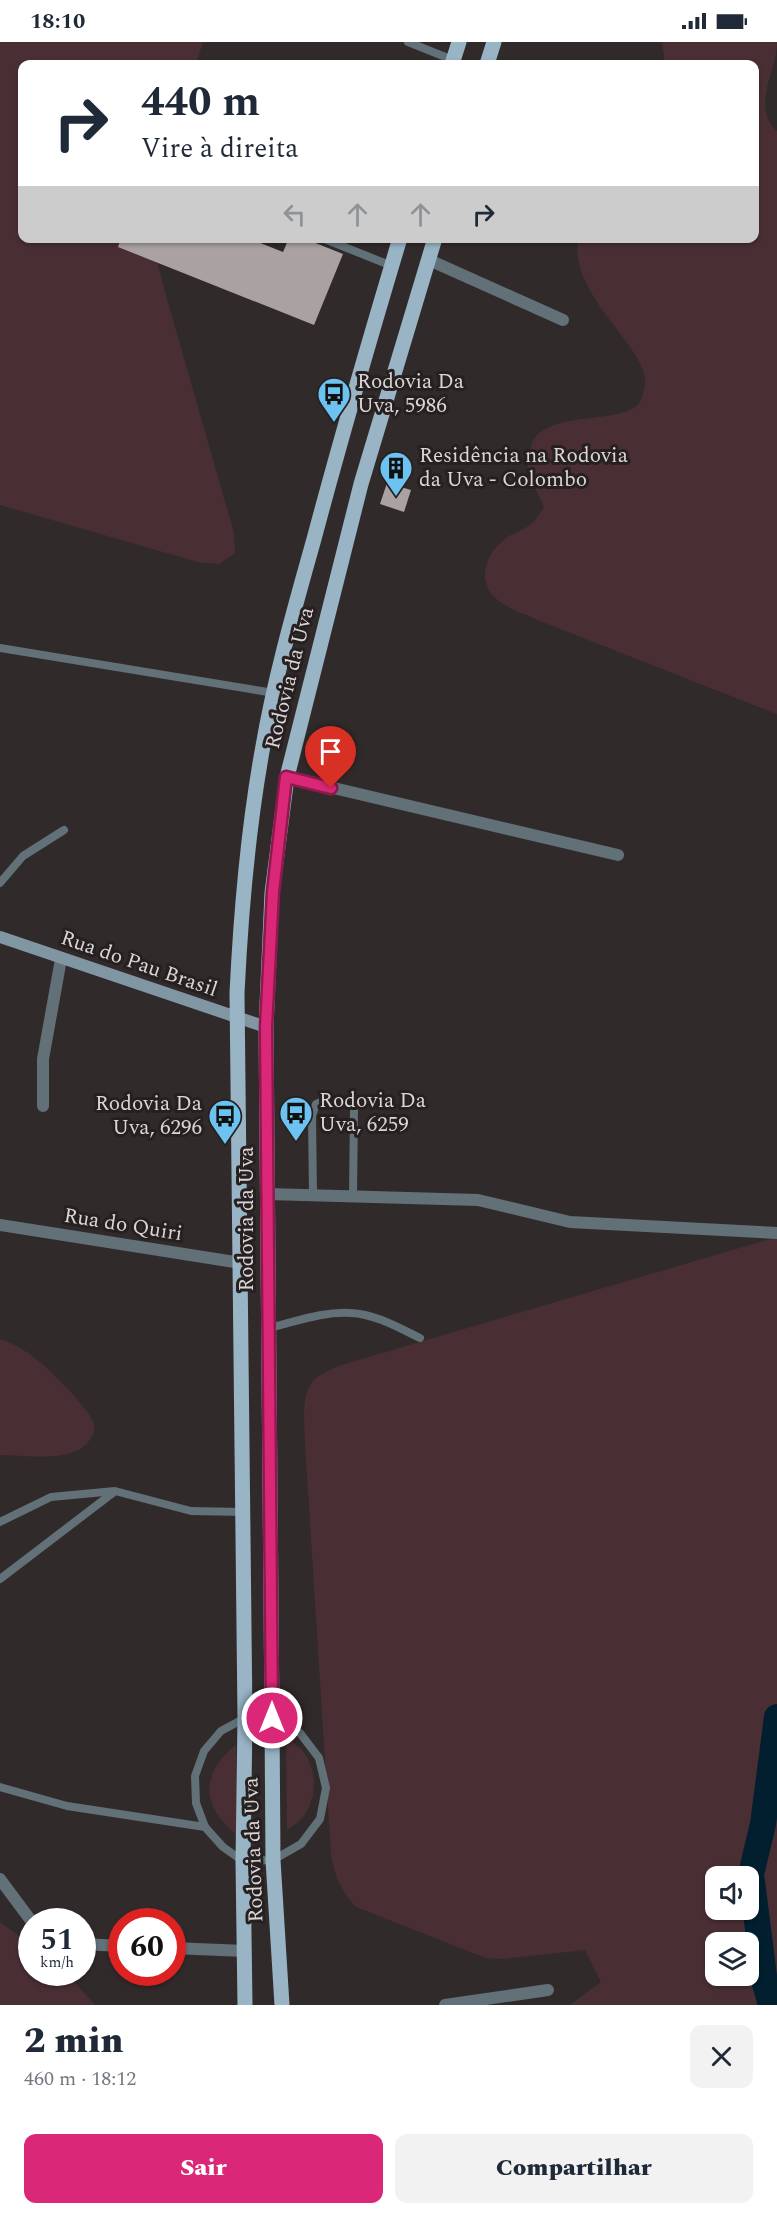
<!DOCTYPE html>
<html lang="pt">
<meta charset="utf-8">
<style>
body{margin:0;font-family:Spectral,serif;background:#f2f2f3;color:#1f2937;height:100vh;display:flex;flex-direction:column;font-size:22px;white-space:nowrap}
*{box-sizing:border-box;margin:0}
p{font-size:20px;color:#747a83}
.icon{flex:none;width:33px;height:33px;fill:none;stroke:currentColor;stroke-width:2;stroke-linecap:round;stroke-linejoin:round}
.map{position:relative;height:1963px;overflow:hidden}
.side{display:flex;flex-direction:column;background:#fff;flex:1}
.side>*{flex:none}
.guide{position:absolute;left:18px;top:18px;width:741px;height:183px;border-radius:12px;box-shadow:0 2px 4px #0004;background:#fff;color:#1f2937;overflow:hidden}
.fabs{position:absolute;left:705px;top:1824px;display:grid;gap:12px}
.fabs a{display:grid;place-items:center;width:54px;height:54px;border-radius:12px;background:#fff;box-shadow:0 2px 4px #0004;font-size:30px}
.speed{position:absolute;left:18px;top:1866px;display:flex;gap:12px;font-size:30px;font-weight:700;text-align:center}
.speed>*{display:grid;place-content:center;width:78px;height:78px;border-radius:50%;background:#fff;box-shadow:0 2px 4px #0004;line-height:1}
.speed small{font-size:15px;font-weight:400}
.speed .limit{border:9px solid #d22;background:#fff;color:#111}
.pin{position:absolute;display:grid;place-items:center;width:51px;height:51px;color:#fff;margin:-62px -26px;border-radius:50% 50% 50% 0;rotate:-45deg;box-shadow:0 0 6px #0007}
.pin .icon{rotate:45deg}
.me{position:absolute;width:66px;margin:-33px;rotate:0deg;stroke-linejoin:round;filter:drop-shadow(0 0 4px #0008)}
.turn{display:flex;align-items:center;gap:21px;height:126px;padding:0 24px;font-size:27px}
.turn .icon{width:78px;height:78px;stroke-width:2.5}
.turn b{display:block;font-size:42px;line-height:51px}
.lanes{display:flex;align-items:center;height:57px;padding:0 24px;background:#0003;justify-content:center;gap:30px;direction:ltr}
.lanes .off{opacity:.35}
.round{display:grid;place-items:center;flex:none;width:63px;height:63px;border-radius:12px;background:#f2f2f3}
.summary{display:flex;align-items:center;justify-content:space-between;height:102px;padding:0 24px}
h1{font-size:36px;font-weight:800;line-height:45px}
.action{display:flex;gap:12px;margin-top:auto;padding:12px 24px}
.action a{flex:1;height:69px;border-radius:12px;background:#db2777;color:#fff;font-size:24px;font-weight:800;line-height:69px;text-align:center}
.action a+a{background:#f2f2f3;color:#1f2937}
.status{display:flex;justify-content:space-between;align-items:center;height:42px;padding:0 30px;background:#fff;direction:ltr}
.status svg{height:16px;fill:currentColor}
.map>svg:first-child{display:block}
.green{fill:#492f33;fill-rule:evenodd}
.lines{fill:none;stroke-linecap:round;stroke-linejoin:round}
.river{stroke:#011f2f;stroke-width:26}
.building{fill:#aaa1a2}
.lane{stroke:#627078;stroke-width:8}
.street{stroke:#627078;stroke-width:12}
.secondary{stroke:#8096a3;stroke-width:12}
.primary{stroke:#98b4c5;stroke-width:15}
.route-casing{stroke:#8e194d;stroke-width:15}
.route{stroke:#db2777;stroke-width:10}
.labels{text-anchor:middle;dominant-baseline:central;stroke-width:6;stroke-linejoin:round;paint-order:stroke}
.poi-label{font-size:21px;fill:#dad5d6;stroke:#272021;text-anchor:start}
.street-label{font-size:21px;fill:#dad5d6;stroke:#272021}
</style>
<div class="status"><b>18:10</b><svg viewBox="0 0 49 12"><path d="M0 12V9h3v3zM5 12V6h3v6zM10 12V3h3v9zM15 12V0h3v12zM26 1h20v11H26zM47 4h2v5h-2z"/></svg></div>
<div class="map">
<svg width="777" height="1963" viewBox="0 0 777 1963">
<rect width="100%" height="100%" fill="#312a2b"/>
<g class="green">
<polygon points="0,0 203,0 196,22 22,22 22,196 155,197 157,220 167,257 234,491 235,511 219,522 198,520 0,463"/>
<path d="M662,0H777C777,30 750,63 777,89V672L535,577C525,572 512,568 502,561C475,544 483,514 505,497C512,491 522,489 530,483C535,479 540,471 544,465C539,453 531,440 528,427C527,422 529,415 530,409C536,362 631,388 642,356C643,351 646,343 645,338C645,327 636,314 630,305C608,274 572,237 578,197L754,196V22H665Z"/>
<path d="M777,1195V1963H570L601,1940L585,1908L502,1917L486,1916L356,1865C340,1847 335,1835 331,1812L305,1401C305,1382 300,1355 313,1339C318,1333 331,1328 338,1324ZM716,1834H748V1868H716ZM716,1900H748V1934H716Z"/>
<path d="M0,1297C13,1301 26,1309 36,1317C50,1328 90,1367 94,1382C96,1392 87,1404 78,1408C55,1419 24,1413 0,1413Z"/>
<path d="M286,1696C291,1700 297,1703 301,1707C318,1726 318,1757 302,1776C298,1781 292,1784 287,1788Z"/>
<path d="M236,1703L237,1793C201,1765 200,1731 236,1703Z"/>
<polygon points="0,1880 31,1903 32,1930 66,1931 95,1963 0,1963"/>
</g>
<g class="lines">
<polyline class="river" points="771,1963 765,1942 751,1832 763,1782 777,1675"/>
</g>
<g class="building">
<polygon points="121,196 248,196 283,210 289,196 303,196 343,212 314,283 118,205"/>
<polygon points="387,441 411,448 404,470 380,462"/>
</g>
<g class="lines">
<g class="lane">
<polyline points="408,0 453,18"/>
<polyline points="322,196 392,224"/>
<polyline points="0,606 274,651"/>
<polyline points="0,841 23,814 64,788"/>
<path d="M313,1153L312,1074L316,1062C326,1057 345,1058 354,1065L353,1154"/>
<path d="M269,1286C295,1280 323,1269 351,1271C375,1272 399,1286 420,1296"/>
<polyline points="0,1480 51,1455 115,1449 191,1469 243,1470"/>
<polyline points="0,1537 114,1450"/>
<polygon points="245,1676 272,1676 300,1691 319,1716 326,1746 320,1777 301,1802 273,1818 243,1819 223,1805 205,1785 196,1761 195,1734 204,1709 221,1689"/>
<polyline points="0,1745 67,1764 205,1785"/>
</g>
<g class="street">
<polyline points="429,218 563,278"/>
<polyline points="287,735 618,813"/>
<polyline points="43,1064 43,1017 61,917"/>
<polyline points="268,1152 478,1158 570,1180 777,1191"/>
<polyline points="0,1183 241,1221"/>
<polyline points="0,1837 32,1880"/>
<polyline points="82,1902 122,1904"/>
<polyline points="172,1906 245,1909"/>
<polyline points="445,1963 548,1948"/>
</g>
<polyline class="secondary" points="0,895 266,985"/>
<g class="primary">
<polyline points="452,22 459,0"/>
<polyline points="487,22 494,0"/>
<path d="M245,1963L243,1819L245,1676L237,951C241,868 248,786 263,704C275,634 295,565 314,497C341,396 370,296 400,196"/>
<polyline points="282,1963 273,1818 272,1676 266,985 272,851 287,735 361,442 435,196"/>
</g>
</g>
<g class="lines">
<defs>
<polyline id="route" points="272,1676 266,985 273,850 286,735 331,746"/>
</defs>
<use href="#route" class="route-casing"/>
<use href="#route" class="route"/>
</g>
<defs>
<symbol id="bus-pin" viewBox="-11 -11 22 30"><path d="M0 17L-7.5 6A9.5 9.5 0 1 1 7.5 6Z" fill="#6cc3f2" stroke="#272021"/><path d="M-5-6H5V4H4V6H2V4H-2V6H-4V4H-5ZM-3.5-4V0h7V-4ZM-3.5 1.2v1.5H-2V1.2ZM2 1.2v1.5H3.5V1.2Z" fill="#111"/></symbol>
<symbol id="building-pin" viewBox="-11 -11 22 30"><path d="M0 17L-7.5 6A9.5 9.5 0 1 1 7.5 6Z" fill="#6cc3f2" stroke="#272021"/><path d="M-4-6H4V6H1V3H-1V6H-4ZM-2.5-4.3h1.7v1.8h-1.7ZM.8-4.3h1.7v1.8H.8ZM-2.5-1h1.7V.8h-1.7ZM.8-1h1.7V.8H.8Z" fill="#111"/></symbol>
</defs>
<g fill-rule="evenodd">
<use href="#bus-pin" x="315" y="333" width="38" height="52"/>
<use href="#building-pin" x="377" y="407" width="38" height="52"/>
<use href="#bus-pin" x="277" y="1052" width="38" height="52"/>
<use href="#bus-pin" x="206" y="1055" width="38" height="52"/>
</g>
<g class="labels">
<g class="poi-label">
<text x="357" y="340">Rodovia Da<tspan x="357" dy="24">Uva, 5986</tspan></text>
<text x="419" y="414">Residência na Rodovia<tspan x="419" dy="24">da Uva - Colombo</tspan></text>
<text x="319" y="1059">Rodovia Da<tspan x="319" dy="24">Uva, 6259</tspan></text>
<text x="202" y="1062" text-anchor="end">Rodovia Da<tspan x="202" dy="24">Uva, 6296</tspan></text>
</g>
<g class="street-label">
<text transform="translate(290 636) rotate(-76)">Rodovia da Uva</text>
<text transform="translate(139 922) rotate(19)">Rua do Pau Brasil</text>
<text transform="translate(247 1177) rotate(-90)">Rodovia da Uva</text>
<text transform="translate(123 1183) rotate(9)">Rua do Quiri</text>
<text transform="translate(254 1808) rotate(-92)">Rodovia da Uva</text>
</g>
</g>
</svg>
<div class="fabs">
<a><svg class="icon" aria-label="sound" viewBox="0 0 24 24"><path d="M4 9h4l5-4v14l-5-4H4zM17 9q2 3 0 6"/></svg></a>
<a><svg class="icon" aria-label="layers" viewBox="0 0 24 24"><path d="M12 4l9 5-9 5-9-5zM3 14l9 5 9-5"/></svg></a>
</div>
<div class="speed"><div>51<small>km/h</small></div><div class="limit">60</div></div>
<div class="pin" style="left:331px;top:746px;background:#d93025"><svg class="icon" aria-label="arrive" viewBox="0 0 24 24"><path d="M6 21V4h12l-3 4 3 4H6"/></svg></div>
<svg class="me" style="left:272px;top:1676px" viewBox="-20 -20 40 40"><circle r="17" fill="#db2777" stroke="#fff" stroke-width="3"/><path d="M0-11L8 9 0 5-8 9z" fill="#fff"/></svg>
<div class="guide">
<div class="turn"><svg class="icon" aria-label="right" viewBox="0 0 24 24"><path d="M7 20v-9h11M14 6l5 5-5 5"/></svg><div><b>440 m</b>Vire à direita</div></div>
<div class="lanes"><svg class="icon off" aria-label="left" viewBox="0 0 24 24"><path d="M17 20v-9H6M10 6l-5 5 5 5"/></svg><svg class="icon off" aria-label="ahead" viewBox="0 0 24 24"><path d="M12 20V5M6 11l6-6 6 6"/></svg><svg class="icon off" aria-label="ahead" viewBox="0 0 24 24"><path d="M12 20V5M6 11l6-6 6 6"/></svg><svg class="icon" aria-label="right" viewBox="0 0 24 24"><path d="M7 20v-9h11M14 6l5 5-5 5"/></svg></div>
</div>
</div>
<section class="side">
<div class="summary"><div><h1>2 min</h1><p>460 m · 18:12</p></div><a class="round"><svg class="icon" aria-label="close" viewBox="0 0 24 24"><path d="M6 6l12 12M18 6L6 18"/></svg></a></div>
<div class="action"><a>Sair</a><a>Compartilhar</a></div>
</section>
